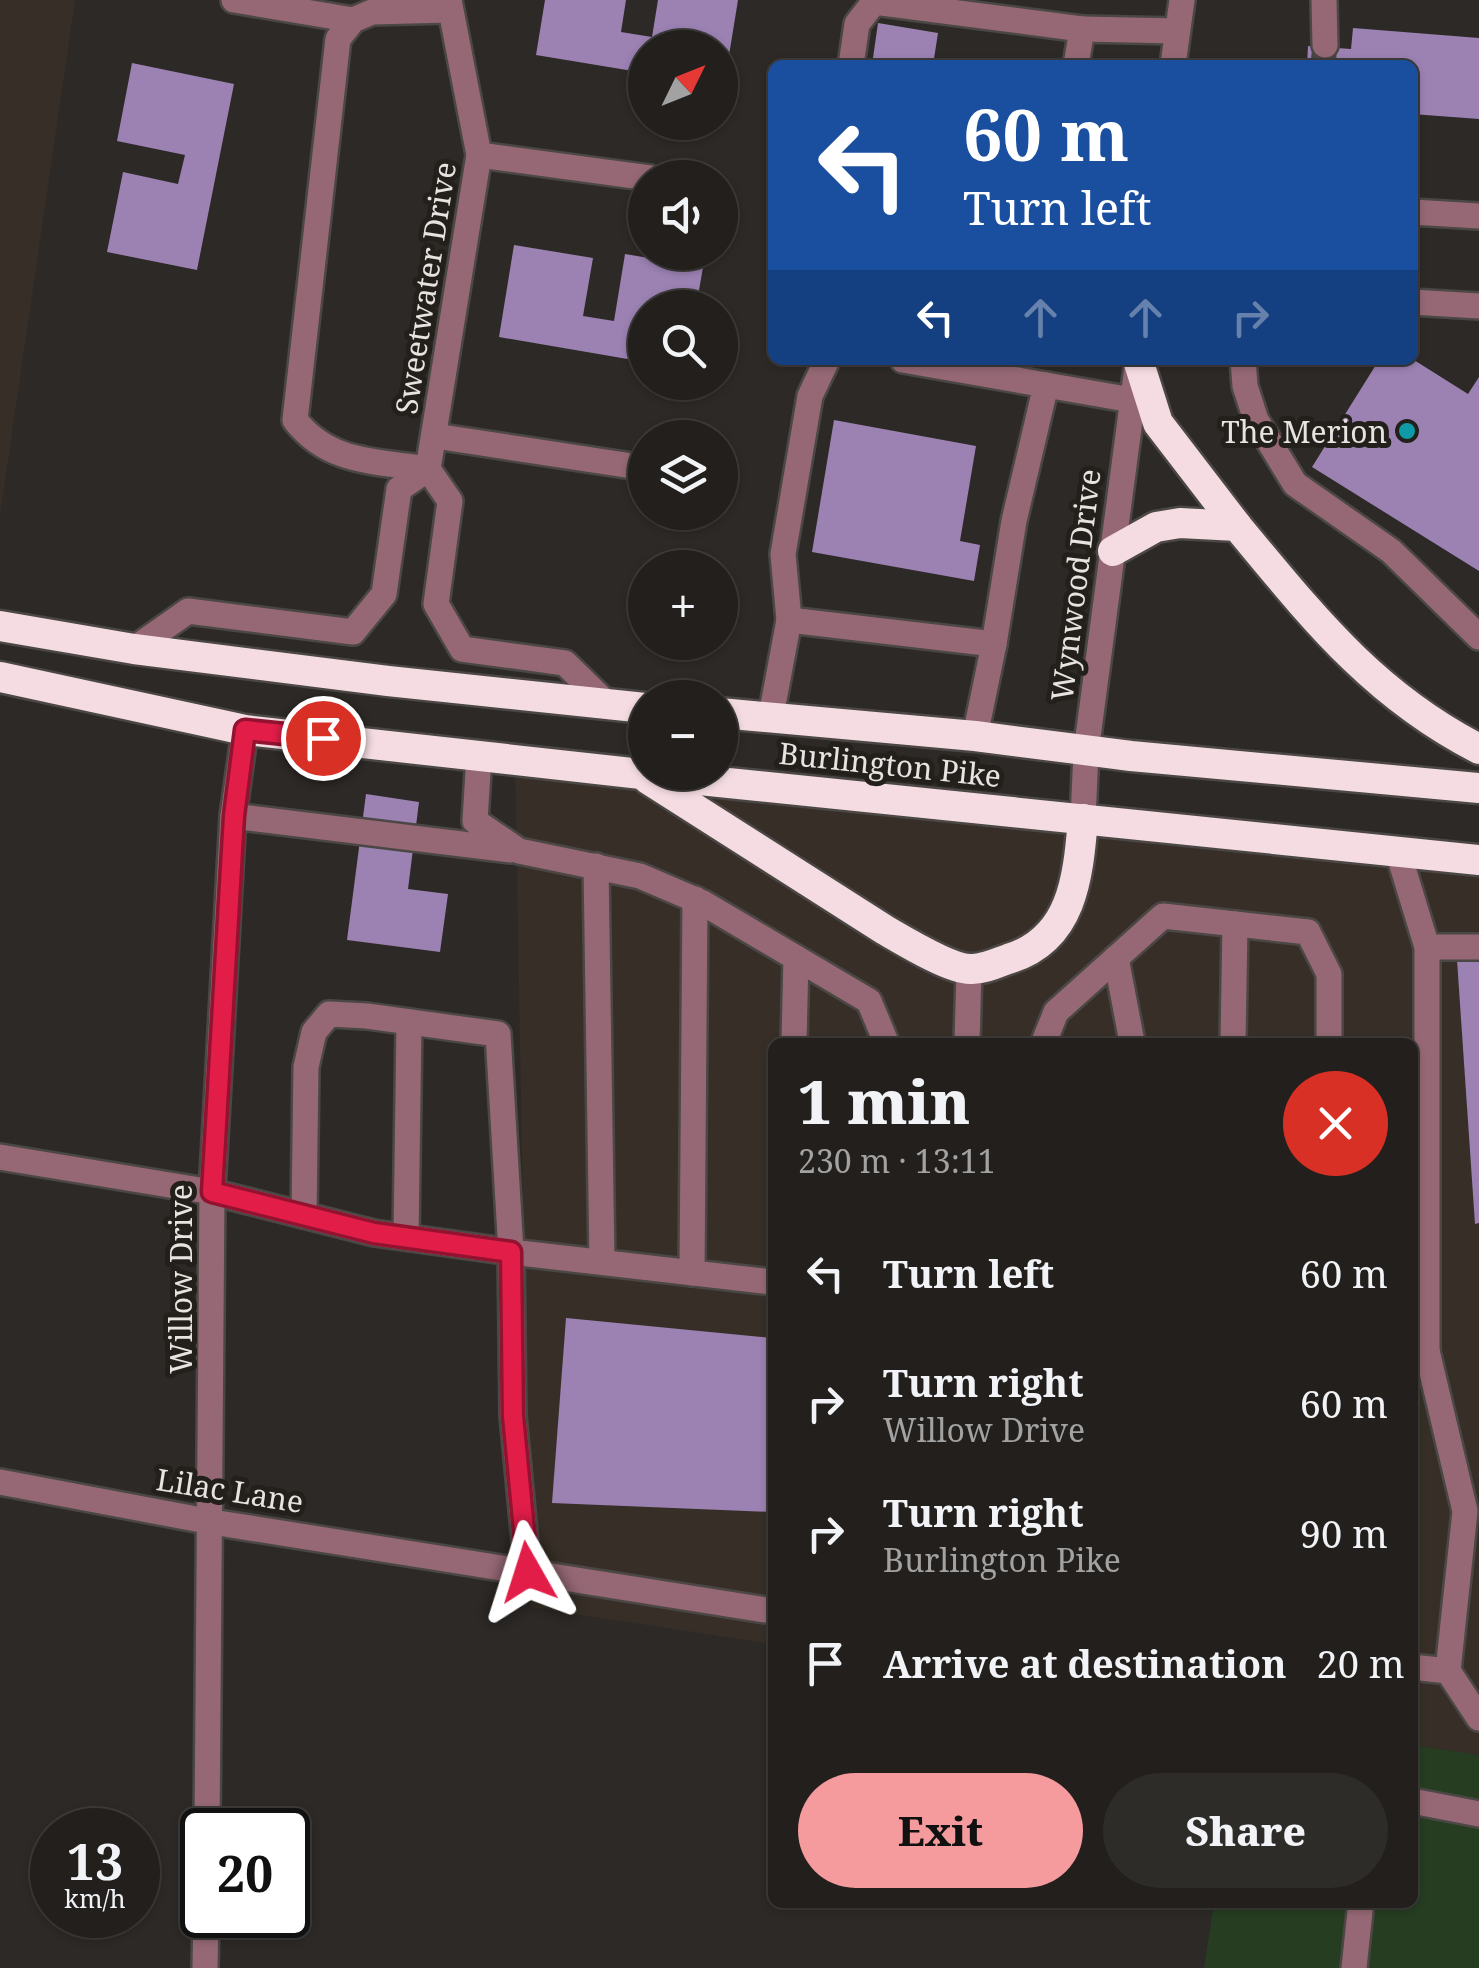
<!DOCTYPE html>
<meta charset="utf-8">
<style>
body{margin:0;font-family:"Noto Serif",serif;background:#2e2c29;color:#f1f3f6;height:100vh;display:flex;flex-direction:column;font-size:38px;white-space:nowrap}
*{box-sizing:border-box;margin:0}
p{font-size:32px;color:#a2a2a3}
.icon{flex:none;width:55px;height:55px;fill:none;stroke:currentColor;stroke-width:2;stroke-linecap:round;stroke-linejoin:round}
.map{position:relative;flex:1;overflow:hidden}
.drawer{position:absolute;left:768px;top:1038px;width:650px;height:870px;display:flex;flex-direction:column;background:#221f1c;border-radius:15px;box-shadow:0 2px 8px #0004,0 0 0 2px #3f3d3b}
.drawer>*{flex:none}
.top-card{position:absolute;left:768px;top:60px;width:650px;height:305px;border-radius:15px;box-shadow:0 2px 8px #0004,0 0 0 2px #3f3d3b;background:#1a4fa0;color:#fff;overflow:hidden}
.needle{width:65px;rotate:47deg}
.fabs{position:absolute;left:628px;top:30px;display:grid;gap:20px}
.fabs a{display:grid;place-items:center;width:110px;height:110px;border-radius:50%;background:#221f1c;box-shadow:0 2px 8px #0004,0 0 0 2px #3f3d3b;font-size:50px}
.speed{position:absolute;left:30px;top:1808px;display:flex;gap:20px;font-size:50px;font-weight:700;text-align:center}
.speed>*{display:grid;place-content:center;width:130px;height:130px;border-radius:50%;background:#221f1c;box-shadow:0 2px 8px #0004,0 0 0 2px #3f3d3b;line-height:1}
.speed small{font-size:25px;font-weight:400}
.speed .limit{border:5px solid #111;border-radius:15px;background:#fff;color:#111}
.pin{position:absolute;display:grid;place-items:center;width:85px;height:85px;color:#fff;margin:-42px;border:5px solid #fff;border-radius:50%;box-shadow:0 2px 10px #0007}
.me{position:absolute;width:110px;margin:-55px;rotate:354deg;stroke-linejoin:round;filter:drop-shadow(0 0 8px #0008)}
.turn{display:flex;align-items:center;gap:35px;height:210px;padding:0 30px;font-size:45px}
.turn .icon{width:130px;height:130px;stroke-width:2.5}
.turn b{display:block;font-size:70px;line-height:85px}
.lanes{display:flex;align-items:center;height:95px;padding:0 30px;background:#0003;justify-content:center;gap:50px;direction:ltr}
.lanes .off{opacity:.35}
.round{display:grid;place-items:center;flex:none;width:105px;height:105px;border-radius:52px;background:#2e2c29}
.overview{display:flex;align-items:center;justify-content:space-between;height:170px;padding:0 30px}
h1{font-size:60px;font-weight:800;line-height:75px}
.action{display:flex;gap:20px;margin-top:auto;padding:20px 30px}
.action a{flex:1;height:115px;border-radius:60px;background:#f59b9e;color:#111;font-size:40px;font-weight:800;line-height:115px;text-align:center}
.action a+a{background:#2e2c29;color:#f1f3f6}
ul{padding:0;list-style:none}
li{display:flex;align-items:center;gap:30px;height:130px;padding:0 30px}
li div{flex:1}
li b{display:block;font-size:38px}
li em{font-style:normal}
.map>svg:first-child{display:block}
.built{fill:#372f27}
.green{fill:#263d22}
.building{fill:#9b82b3}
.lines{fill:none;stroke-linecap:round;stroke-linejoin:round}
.minor-tunnel{stroke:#494542;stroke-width:25;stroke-dasharray:25 12;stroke-linecap:butt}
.minor-casing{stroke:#4b4744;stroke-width:30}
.highway-casing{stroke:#4b4744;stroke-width:35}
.minor{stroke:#966875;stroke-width:25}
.highway{stroke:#f4dce2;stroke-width:30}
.route-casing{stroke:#92132f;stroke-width:25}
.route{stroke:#e11d48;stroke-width:18}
.culture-dot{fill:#0f9aa8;stroke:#23201c;stroke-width:4}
.labels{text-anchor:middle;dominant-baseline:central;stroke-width:10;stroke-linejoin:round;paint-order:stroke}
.street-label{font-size:30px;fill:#e6e3e1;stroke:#23201c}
.poi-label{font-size:30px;fill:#e6e3e1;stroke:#23201c;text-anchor:end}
</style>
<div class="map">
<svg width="1479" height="1968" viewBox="0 0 1479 1968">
<rect width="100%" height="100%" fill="#2d2926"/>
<g class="built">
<polygon points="0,0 75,0 0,515"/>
<polygon points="515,760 1479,860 1479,1755 1413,1745 1412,1042 772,1042 772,1644 530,1607"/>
</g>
<polygon class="green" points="1413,1745 1479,1755 1479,1968 1204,1968 1214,1903 1412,1902"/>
<g class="building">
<polygon points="545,0 626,0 621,32 652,37 658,0 738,0 724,86 720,86 720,48 645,48 645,73 536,55"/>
<polygon points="878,23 938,33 933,65 872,65"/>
<polygon points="1353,28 1479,38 1479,119 1412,114 1412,65 1307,65 1308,46 1351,49"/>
<polygon points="132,63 234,84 197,270 107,252 123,172 178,184 185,155 117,141"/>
<polygon points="514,245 593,258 583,316 614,321 625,254 703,267 696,308 645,308 645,362 499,337"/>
<polygon points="1379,360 1414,360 1468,394 1479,377 1479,571 1312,467"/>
<polygon points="834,420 976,446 960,541 980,545 974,581 812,552"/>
<polygon points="366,794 419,802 408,889 448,894 440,952 347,940"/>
<polygon points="1457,960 1479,961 1479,1223 1475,1224"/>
<polygon points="566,1318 772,1338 772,1512 552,1503"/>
</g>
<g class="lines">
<polyline class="minor-tunnel" points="1323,65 1325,45"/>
<defs>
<g id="minor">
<polyline points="234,0 353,20"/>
<polyline points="1324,0 1325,45"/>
<polyline points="851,65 857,24 874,2 1082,29"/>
<polyline points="1076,65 1082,29 1177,31"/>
<polyline points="1173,65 1182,0"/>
<polyline points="479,155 650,178"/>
<polyline points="1412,212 1479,216"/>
<polyline points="1412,302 1479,306"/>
<polyline points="1243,360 1245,386 1256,420 1295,484 1391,551 1479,637"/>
<polyline points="1046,385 1132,400"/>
<polyline points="435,436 645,468"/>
<path d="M428,469C377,461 329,464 295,420L338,39L353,20L372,12L449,10"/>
<polyline points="428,469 450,501 436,604 462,649 565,663 609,706"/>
<polyline points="789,620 994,644 1014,521 1046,385 903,360"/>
<polyline points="134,649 188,611 353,632 384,594 399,489 428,469 479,155 449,0"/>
<polyline points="771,716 789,620 783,554 810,396 827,360"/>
<polyline points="975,736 994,644"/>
<polyline points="479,755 475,821 519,851 640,876 703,903 869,1001 886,1042"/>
<polyline points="233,816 511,850"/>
<polyline points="1083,819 1086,752 1138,360"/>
<polyline points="1398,852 1427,947 1427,1351 1412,1350"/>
<polyline points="596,866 602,1262"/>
<polyline points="1427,947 1479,947"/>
<polyline points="1116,958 1132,1042"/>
<polyline points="794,1042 796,958"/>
<polyline points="967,1042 969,970"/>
<polyline points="1044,1042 1056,1012 1163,916 1308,932 1329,974 1329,1042"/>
<polyline points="1233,1042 1235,924"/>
<polyline points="0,1157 212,1192 374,1233 511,1252 772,1282"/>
<polyline points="304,1215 306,1067 314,1032 329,1014 367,1016 498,1034 511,1252 513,1416 528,1573"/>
<polyline points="406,1237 409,1022"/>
<polyline points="692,1273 695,899"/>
<polyline points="1427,1351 1465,1511 1448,1671"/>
<polyline points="0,1482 212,1522 772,1611"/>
<polyline points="1412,1667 1448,1671 1479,1718"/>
<polyline points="1412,1801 1479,1814"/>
<polyline points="207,1830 212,1192 233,816 245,730"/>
<polyline points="205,1968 206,1915"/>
<polyline points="1354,1968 1361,1902"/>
</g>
<g id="highway">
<polyline points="1138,360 1158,423 1237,526"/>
<path d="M1113,551L1156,527L1180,523L1237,526C1312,616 1372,694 1479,749"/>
<polyline points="0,626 134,649 388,681 645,708"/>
<polyline points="0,677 245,730 641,774 1479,860"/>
<polyline points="720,713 975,736 1131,756 1479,788"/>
<path d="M648,779L885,930C904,941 950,969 970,969C982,970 997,963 1008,959C1073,940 1078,877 1083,819"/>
</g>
</defs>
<use href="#minor" class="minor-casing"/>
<use href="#highway" class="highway-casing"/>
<use href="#minor" class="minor"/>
<use href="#highway" class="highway"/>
</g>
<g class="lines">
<defs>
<polyline id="route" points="323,738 245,730 234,816 212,1192 374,1233 511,1252 513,1416 528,1572"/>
</defs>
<use href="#route" class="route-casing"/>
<use href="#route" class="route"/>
</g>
<circle class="culture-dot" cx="1407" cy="431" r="10"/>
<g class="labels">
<g class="street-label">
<text transform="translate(425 288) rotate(-81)">Sweetwater Drive</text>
<text transform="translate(1075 585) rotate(-83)">Wynwood Drive</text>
<text transform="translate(890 764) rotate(6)">Burlington Pike</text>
<text transform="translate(180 1279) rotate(-90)">Willow Drive</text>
<text transform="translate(230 1490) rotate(9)">Lilac Lane</text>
</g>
<g class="poi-label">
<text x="1387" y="431">The Merion</text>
</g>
</g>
</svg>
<div class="fabs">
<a><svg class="needle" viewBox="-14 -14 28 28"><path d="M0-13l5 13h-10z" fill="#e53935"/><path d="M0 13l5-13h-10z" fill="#a2a2a3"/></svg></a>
<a><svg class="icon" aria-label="sound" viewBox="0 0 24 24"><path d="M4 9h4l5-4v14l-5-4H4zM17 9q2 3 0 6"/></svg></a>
<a><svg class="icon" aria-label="search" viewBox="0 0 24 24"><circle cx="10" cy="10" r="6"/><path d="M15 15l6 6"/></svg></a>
<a><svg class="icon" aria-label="layers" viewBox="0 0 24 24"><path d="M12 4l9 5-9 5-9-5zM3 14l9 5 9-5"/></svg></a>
<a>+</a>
<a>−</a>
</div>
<div class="speed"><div>13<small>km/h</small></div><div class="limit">20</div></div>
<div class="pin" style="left:323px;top:738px;background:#d93025"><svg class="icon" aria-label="arrive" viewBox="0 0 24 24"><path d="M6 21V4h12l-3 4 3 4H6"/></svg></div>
<svg class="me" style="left:528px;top:1572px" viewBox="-20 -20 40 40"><path d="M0-17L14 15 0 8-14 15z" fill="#e11d48" stroke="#fff" stroke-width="4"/></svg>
<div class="top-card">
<div class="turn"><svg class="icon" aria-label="left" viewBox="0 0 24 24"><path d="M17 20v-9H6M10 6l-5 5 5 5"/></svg><div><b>60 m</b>Turn left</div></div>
<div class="lanes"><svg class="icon" aria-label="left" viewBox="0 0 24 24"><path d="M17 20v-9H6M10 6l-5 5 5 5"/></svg><svg class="icon off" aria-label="ahead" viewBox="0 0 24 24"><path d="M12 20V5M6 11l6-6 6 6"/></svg><svg class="icon off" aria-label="ahead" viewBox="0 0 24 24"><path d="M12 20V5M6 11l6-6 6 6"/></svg><svg class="icon off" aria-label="right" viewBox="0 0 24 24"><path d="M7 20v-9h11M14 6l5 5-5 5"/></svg></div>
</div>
<section class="drawer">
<div class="overview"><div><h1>1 min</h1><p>230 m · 13:11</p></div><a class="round" style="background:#d93025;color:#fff"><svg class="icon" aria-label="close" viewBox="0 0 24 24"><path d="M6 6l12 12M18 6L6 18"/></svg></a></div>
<ul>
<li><svg class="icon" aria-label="left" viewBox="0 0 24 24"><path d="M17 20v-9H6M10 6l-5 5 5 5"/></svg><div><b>Turn left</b></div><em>60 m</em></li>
<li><svg class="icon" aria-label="right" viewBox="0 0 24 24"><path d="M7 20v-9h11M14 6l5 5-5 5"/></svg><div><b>Turn right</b><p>Willow Drive</p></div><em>60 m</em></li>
<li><svg class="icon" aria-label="right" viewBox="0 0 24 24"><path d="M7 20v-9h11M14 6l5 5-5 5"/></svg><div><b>Turn right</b><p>Burlington Pike</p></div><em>90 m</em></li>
<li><svg class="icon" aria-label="arrive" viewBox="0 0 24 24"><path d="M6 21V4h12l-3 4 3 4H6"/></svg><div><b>Arrive at destination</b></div><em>20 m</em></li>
</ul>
<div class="action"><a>Exit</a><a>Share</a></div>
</section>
</div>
